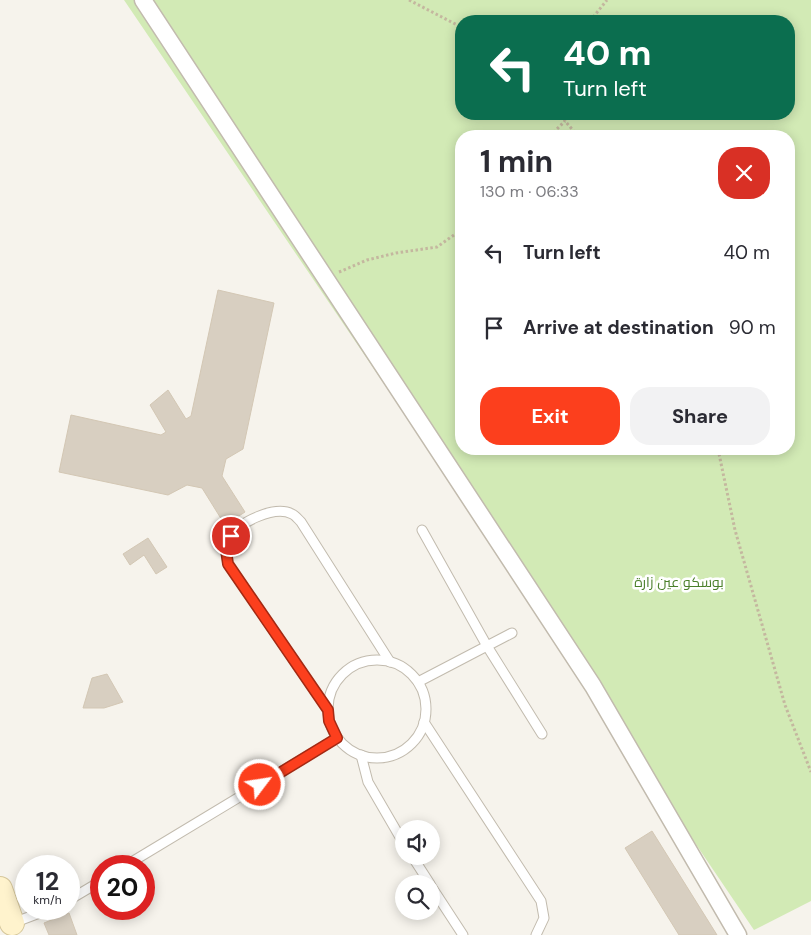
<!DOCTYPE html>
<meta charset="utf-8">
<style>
body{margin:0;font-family:"DM Sans",Cairo,sans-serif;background:#f2f2f3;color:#2b2b33;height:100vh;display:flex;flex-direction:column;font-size:19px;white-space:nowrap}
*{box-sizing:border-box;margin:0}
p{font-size:16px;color:#7c7c81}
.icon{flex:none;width:28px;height:28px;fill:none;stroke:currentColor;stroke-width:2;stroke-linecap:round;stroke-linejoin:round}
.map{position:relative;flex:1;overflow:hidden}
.panel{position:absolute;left:455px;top:130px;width:340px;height:325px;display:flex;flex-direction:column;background:#fff;border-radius:20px;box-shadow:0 2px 12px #0003}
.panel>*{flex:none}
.top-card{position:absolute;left:455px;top:15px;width:340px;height:105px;border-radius:20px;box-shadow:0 2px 12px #0003;background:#0b6e4f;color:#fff;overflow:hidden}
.buttons{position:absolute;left:395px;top:820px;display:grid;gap:10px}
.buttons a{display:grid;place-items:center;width:45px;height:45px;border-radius:50%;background:#fff;box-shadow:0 2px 12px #0003;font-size:25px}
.speed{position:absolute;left:15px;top:855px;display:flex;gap:10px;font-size:25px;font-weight:700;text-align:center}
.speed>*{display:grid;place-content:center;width:65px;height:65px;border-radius:50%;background:#fff;box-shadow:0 2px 12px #0003;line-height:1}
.speed small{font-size:12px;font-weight:400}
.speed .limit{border:8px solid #d22;background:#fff;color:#111}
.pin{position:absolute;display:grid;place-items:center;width:42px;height:42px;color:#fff;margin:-21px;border:2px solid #fff;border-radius:50%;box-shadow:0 1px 5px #0007}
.me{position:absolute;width:55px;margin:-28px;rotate:59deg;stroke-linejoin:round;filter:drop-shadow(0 0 4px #0008)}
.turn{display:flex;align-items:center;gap:18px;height:105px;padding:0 25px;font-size:22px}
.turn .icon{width:65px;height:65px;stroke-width:2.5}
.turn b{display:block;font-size:35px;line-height:42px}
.round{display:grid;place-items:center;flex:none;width:52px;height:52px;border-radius:20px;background:#f2f2f3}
.summary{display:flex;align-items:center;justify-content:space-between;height:85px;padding:0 25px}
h1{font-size:30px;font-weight:700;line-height:38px}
.action{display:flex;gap:10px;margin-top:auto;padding:10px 25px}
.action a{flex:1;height:58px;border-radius:20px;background:#fc3f1d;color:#fff;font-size:20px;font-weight:700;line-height:58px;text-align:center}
.action a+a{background:#f2f2f3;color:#2b2b33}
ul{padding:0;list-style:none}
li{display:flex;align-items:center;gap:15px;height:75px;padding:0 25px}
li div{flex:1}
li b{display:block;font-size:19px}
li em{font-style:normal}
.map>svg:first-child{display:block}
.green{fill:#d2eab5;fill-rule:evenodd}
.building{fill:#d8cfc1;stroke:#d3c7b4}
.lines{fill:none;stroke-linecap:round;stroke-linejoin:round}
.lane-casing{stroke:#c2bbae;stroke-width:11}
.street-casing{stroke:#c2bbae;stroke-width:19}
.secondary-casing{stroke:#d6c79b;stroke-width:26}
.path{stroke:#c4b79f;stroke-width:3;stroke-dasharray:2.5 2.5;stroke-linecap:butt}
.lane{stroke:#fff;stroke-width:9}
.street{stroke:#fff;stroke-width:16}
.secondary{stroke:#fff3cd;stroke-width:24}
.route-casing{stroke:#a42913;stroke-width:12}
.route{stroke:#fc3f1d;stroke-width:9}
.labels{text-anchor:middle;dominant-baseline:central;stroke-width:5;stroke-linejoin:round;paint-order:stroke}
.park-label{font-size:14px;fill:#4a7f2a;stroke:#fff}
</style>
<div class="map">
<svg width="811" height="935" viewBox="0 0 811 935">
<rect width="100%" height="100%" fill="#f6f3ec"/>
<path class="green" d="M124,0H811V901L754,930ZM461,21H789V114H461ZM461,136H789V449H461Z"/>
<g class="building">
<polygon points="218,290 274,303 243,449 226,459 222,476 245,512 225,525 202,488 187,485 168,495 59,472 71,415 161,435 166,432 150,405 168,390 186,419 191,416"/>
<polygon points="148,538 167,567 156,574 144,555 130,565 123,554"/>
<polygon points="107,674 123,702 104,708 83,708 92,678"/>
<polygon points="652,831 717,935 679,935 625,848"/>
<polygon points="69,913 77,935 49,935 44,923"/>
</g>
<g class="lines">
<defs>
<g id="lane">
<polyline points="422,530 487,646 542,734"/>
<circle cx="377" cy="709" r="49"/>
<polyline points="418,682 512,633"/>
<path d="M328,710L228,564C226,554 225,546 230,537C239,522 275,505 292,514C295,515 298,519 301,522L390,662"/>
<polyline points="424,722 541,901 544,918 536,935"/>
<polyline points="361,755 368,782 404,844"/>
<polyline points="412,856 430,884"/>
<polyline points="125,866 337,738"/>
<polyline points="431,886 463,935"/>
<polyline points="69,900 101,881"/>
<polyline points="13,923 50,909"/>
</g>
<polyline id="street" points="143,0 593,686 738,935"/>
<polyline id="secondary" points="0,889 12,923"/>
</defs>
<use href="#lane" class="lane-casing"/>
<use href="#street" class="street-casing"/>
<use href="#secondary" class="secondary-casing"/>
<g class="path">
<polyline points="409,0 461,27"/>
<polyline points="590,21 607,0"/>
<polyline points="563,114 565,121 578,136"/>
<polyline points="550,136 565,121"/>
<polyline points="339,272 367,260 396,253 437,247 461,230"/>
<polyline points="718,449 735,530 785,705 811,772"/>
</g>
<use href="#lane" class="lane"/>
<use href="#street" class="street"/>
<use href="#secondary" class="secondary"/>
</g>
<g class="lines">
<defs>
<polyline id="route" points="231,536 226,550 228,564 328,710 329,721 337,738 260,785"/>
</defs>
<use href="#route" class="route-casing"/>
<use href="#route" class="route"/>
</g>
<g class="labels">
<g class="park-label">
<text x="679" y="582">بوسكو عين زارة</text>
</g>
</g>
</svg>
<div class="buttons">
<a><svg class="icon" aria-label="sound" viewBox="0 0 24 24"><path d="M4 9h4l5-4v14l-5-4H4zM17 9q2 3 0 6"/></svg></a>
<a><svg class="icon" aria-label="search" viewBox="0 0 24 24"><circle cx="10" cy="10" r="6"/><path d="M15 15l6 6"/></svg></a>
</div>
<div class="speed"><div>12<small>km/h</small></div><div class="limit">20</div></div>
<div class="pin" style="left:231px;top:536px;background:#d93025"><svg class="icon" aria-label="arrive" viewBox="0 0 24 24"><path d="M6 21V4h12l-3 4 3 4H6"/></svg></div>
<svg class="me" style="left:260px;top:785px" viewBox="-20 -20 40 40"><circle r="17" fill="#fc3f1d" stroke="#fff" stroke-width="3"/><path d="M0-11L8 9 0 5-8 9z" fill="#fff"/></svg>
<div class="top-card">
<div class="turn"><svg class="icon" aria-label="left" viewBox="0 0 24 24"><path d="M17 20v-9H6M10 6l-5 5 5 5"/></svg><div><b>40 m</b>Turn left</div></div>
</div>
<section class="panel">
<div class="summary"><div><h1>1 min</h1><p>130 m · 06:33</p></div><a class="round" style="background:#d93025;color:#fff"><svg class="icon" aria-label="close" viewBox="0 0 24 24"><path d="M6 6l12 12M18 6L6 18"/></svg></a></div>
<ul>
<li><svg class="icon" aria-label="left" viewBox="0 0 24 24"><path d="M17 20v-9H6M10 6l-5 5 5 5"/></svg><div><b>Turn left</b></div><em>40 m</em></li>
<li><svg class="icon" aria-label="arrive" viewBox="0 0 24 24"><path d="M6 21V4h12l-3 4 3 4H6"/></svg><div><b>Arrive at destination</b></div><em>90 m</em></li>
</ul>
<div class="action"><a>Exit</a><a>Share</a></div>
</section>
</div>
